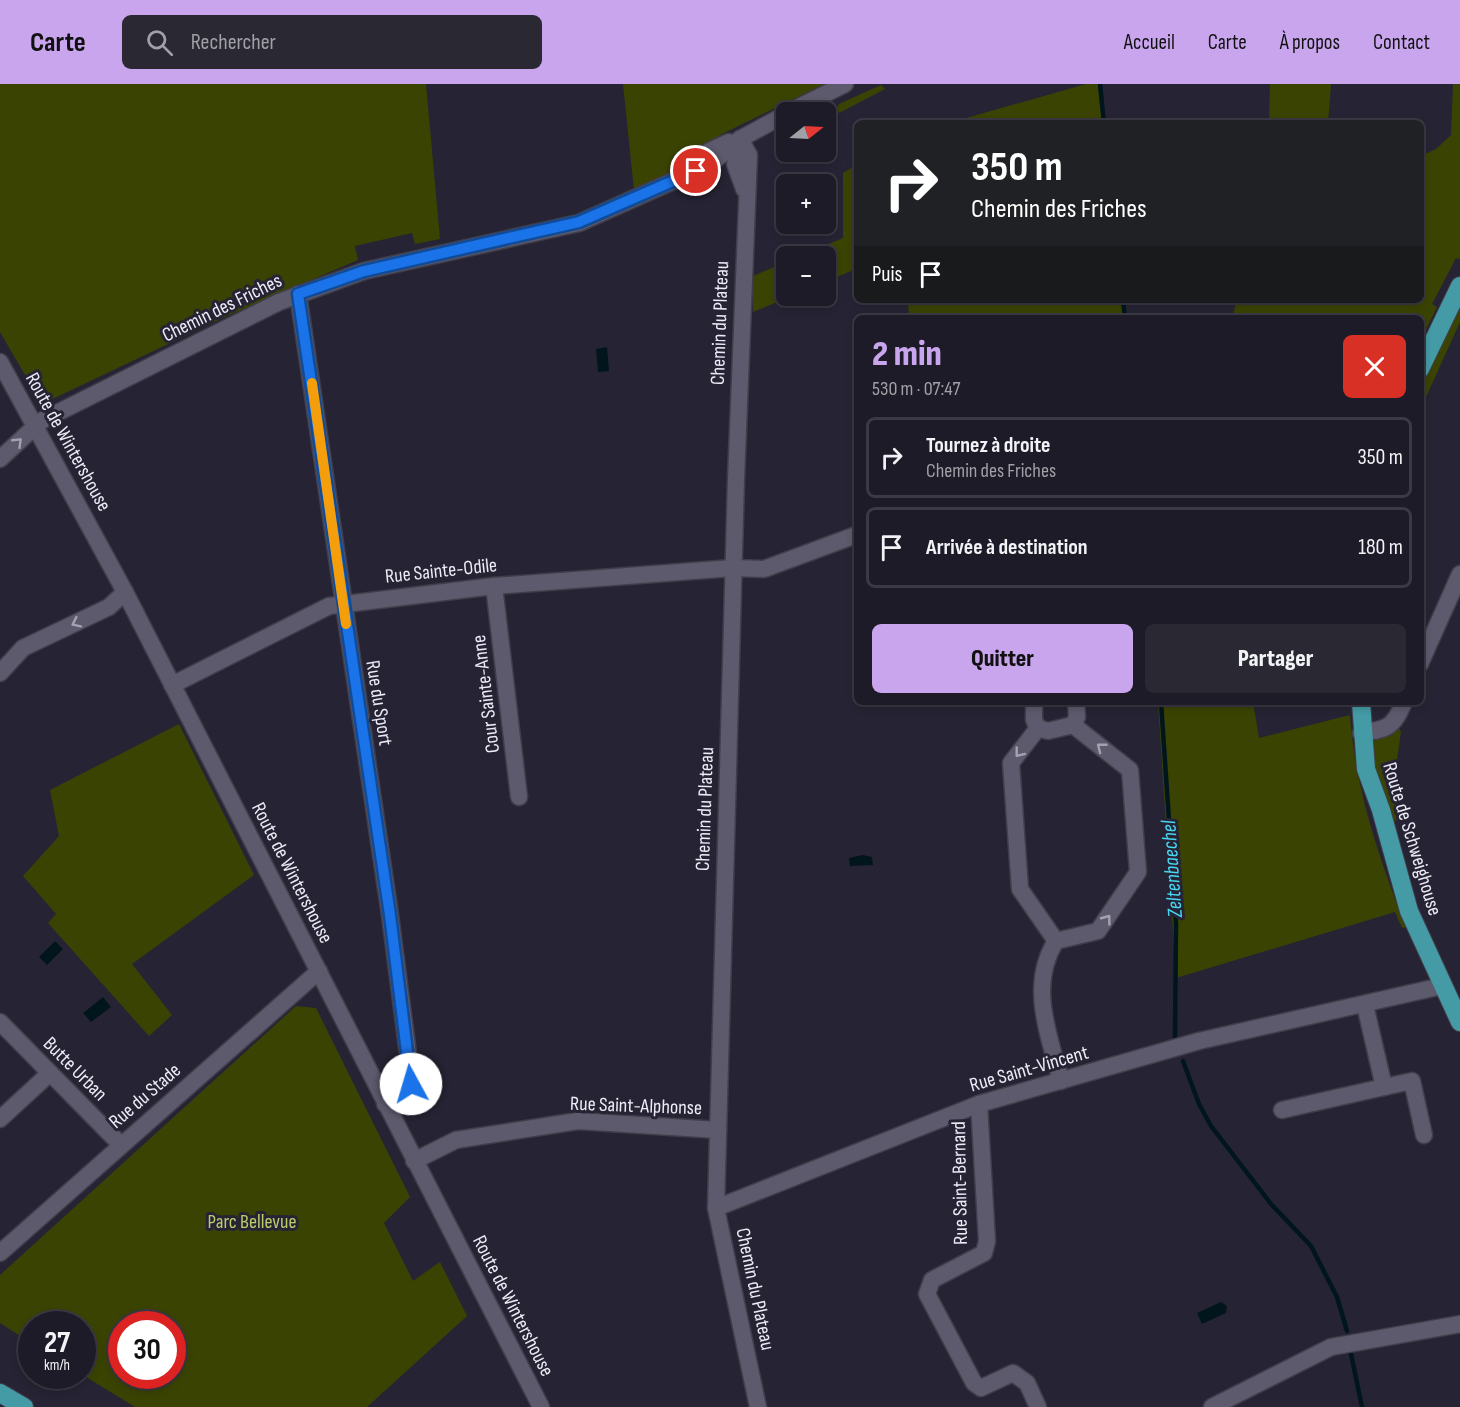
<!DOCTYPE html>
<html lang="fr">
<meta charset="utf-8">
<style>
body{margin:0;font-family:"Sofia Sans Condensed",sans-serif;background:#292833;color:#f1f3f6;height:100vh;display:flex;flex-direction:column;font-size:22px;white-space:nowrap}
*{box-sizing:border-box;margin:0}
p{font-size:20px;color:#a0a1a7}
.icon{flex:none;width:33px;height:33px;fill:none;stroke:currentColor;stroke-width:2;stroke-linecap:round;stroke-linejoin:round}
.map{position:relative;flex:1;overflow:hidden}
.side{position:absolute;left:854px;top:231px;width:570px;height:390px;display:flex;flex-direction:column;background:#1c1b27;border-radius:9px;box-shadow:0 3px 9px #0003,0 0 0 2px #3a3944}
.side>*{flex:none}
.top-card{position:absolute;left:854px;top:36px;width:570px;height:183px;border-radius:9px;box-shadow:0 3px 9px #0003,0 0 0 2px #3a3944;background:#202124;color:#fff;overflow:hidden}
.needle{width:39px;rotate:72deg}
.tools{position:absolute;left:776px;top:18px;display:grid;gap:12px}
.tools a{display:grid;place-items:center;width:60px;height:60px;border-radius:9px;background:#1c1b27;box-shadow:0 3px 9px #0003,0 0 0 2px #3a3944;font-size:30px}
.speed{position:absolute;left:18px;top:1227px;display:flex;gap:12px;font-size:30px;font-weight:700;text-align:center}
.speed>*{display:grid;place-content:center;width:78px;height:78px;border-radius:50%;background:#1c1b27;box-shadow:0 3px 9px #0003,0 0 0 2px #3a3944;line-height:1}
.speed small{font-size:15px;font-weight:400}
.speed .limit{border:9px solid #d22;background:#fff;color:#111}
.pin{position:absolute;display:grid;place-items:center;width:51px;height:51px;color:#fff;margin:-26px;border:3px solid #fff;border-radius:50%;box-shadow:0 2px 6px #0007}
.me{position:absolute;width:66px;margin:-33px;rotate:354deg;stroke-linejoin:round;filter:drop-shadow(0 0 4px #0008)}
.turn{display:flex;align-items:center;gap:21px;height:126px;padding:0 18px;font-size:27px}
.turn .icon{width:78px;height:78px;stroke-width:2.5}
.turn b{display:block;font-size:42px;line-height:51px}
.then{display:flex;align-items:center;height:57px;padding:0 18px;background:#0003;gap:12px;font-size:22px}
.round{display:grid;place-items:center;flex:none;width:63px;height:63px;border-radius:9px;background:#292833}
.overview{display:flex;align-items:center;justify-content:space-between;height:102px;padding:0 18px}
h1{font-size:36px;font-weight:800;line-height:45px;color:#c9a5ee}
.button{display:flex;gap:12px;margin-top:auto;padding:12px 18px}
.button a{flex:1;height:69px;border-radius:9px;background:#c9a5ee;color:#111;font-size:24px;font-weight:800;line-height:69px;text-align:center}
.button a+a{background:#292833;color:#f1f3f6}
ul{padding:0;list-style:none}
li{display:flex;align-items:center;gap:18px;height:81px;margin:0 12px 9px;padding:0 6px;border:3px solid #3a3944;border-radius:9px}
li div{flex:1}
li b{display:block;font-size:22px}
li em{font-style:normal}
header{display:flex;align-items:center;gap:36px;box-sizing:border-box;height:84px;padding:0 30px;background:#c9a5ee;color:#111}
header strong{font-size:28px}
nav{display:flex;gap:33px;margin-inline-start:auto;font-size:21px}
.search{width:420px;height:54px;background:#292833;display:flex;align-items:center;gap:15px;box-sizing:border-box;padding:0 21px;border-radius:9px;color:#a0a1a7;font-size:22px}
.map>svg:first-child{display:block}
.green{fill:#3b4303;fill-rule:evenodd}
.water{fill:#00161c}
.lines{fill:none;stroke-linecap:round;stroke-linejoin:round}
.stream{stroke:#00161c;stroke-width:4.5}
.minor-casing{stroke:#413e4b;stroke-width:19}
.major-casing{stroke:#413e4b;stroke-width:20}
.minor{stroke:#5c5a6c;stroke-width:16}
.major{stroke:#449ba5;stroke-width:18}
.oneway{stroke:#a4a2b1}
.route-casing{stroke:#114b97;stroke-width:15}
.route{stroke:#1a73e8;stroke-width:10}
.slow{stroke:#f59e0b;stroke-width:10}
.labels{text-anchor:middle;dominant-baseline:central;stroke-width:6;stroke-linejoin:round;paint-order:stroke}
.street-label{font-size:20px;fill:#edebf6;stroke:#262434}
.park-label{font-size:20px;fill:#bdcc6b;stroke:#262434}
.water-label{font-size:21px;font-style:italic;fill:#48d7f3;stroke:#262434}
</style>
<header>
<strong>Carte</strong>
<div class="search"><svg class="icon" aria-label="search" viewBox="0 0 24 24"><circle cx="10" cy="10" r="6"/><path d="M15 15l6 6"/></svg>Rechercher</div>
<nav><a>Accueil</a><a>Carte</a><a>À propos</a><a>Contact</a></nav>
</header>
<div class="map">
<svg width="1460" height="1323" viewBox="0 0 1460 1323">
<rect width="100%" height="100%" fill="#262434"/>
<g class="green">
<polygon points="0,0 426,0 440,155 415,160 412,149 355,162 358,176 225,233 42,320 0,248"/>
<polygon points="623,0 824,0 720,51 670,89 634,106"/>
<polygon points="1086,0 1098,0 1102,39 949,39"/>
<polygon points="1270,0 1331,0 1328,39 1269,39"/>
<polygon points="1453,0 1460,0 1460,175 1456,174 1432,220 1437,223 1421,256 1420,234 1232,234 1237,216 1420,216 1421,72 1436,65 1451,51"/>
<polygon points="881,1 885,5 839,29 837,24 839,20"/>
<polygon points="856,81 856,185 825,198 825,172 800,172 843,154 843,89"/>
<polygon points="786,178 786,212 792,212 753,228 753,192"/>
<polygon points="908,216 1121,216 1123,234 909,234"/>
<polygon points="1460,222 1460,238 1421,324 1421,304"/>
<path d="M1158,618H1253L1259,654L1350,631C1355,704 1379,775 1406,843L1402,844L1395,828L1176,894Z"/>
<polygon points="179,640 254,791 132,880 172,931 149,952 48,839 56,830 23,792 59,752 50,706"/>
<polygon points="1399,644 1401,648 1395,690 1398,736 1393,737 1375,684 1372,658"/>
<path d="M296,922L316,924L410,1113L384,1139L413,1197L440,1178L467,1232L367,1323H135L83,1291L82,1240H32L31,1259L0,1239V1191ZM122,1240H172V1292H122Z"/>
</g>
<g class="water">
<polygon points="607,263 609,287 598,288 596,265"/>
<polygon points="863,771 872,773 873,781 850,782 849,774"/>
<polygon points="55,857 63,865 47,881 39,873"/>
<polygon points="103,913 111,923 91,938 83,929"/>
<polygon points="1221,1218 1227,1222 1226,1229 1202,1240 1197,1229"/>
</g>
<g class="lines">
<g class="stream">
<polyline points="1100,0 1104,39"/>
<polyline points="1123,216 1125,234"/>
<polyline points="1161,618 1176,840 1175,953"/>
<polyline points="1183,977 1199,1020 1211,1042 1271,1120 1311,1162 1337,1213 1347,1247"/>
<polyline points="1351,1270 1362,1323"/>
</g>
<defs>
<g id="minor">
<polyline points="789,28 845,0"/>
<polyline points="740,55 749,71 736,395 716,1124 758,1323"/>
<polyline points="740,55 735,80 744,105"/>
<polyline points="685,85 703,70 729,58"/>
<polyline points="298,210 390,831 411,993 407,1008 385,1020"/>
<polyline points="0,278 125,508 541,1323"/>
<polyline points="0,375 41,337 279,218 364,187 579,139 709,81 740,55 786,30"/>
<polyline points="494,502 519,713"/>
<polyline points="1420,580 1460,490"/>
<polyline points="0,589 23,564 109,523 125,508"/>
<polyline points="172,601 329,522 494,502 733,484 764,485 856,451"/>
<polyline points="1034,618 1034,636 1038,644 1011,679 1020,805 1056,857"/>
<polyline points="1038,644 1048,647 1073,641"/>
<path d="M1361,649C1388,645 1393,644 1404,618"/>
<polyline points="0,938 121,1061"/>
<path d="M1061,997C1049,951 1028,901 1056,857L1098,847L1138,788L1130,686L1073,641L1077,633L1076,618"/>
<polyline points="1384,1003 1412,997 1424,1051"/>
<polyline points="979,1020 987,1157 984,1169 932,1196 927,1210 974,1299 981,1304 1013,1289 1027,1299 1038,1323"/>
<polyline points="1282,1026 1384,1003 1365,921"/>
<polyline points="0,1035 50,989"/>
<polyline points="414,1077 456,1056 578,1037 718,1046"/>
<polyline points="716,1124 979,1020 1199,957 1442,902"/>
<polyline points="0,1169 319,887"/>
<polyline points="1212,1323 1331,1263 1460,1240"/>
</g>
<g id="major">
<polyline points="1420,285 1460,202"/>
<polyline points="1361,618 1366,685 1381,726 1409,827 1460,938"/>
<polyline points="0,1309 24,1323"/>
</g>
</defs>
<use href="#minor" class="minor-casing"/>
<use href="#major" class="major-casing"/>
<use href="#minor" class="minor"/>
<use href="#major" class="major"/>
</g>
<defs><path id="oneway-chevron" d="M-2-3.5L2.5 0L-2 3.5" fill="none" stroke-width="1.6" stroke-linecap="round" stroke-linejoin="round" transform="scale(1.5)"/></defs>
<g class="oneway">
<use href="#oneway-chevron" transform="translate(18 358) rotate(-44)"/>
<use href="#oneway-chevron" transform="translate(76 539) rotate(154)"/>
<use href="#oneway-chevron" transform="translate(1101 663) rotate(-142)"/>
<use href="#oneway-chevron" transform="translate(1019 669) rotate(128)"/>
<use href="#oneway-chevron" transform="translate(1107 835) rotate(-53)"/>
</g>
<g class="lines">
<defs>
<polyline id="route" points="411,1000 390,831 298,210 364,187 579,138 696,87"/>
</defs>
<use href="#route" class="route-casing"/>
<use href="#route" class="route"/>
<polyline class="slow" points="312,299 346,540"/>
</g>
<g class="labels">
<g class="street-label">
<text transform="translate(222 224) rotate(-26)">Chemin des Friches</text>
<text transform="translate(720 239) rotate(-88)">Chemin du Plateau</text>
<text transform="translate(68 358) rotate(61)">Route de Wintershouse</text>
<text transform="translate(441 487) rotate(-6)">Rue Sainte-Odile</text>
<text transform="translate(486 610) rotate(-97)">Cour Sainte-Anne</text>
<text transform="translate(379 619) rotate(81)">Rue du Sport</text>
<text transform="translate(705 725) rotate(-88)">Chemin du Plateau</text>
<text transform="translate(1412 755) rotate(73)">Route de Schweighouse</text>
<text transform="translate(292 789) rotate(63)">Route de Wintershouse</text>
<text transform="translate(75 985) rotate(45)">Butte Urban</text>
<text transform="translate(1029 985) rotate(-16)">Rue Saint-Vincent</text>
<text transform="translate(145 1012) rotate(-41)">Rue du Stade</text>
<text transform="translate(636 1022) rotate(2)">Rue Saint-Alphonse</text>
<text transform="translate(960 1099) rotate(-91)">Rue Saint-Bernard</text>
<text transform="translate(755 1205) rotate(78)">Chemin du Plateau</text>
<text transform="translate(513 1222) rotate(63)">Route de Wintershouse</text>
</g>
<g class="park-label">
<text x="252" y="1138">Parc Bellevue</text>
</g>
<g class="water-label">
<text transform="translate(1172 785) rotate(-94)">Zeltenbaechel</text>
</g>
</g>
</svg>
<div class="tools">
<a><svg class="needle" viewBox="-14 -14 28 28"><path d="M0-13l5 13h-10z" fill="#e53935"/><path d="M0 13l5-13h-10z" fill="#a0a1a7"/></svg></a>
<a>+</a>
<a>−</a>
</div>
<div class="speed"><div>27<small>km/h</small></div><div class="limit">30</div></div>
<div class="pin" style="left:696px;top:87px;background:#d93025"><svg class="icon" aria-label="arrive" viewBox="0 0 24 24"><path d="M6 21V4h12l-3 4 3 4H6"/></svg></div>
<svg class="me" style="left:411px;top:1000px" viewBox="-20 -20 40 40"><circle r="19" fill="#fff"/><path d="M0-13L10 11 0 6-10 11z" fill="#1a73e8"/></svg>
<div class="top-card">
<div class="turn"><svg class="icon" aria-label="right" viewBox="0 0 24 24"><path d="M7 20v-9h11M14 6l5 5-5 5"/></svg><div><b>350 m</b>Chemin des Friches</div></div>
<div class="then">Puis<svg class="icon" aria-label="arrive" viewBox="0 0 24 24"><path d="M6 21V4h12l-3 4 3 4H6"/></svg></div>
</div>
<section class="side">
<div class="overview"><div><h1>2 min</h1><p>530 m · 07:47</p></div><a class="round" style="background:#d93025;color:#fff"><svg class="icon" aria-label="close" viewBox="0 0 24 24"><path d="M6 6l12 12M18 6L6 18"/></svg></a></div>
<ul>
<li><svg class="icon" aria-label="right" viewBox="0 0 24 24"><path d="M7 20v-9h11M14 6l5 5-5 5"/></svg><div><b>Tournez à droite</b><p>Chemin des Friches</p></div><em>350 m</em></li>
<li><svg class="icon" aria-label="arrive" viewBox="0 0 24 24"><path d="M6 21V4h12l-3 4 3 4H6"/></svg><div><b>Arrivée à destination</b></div><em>180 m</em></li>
</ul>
<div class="button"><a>Quitter</a><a>Partager</a></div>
</section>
</div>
